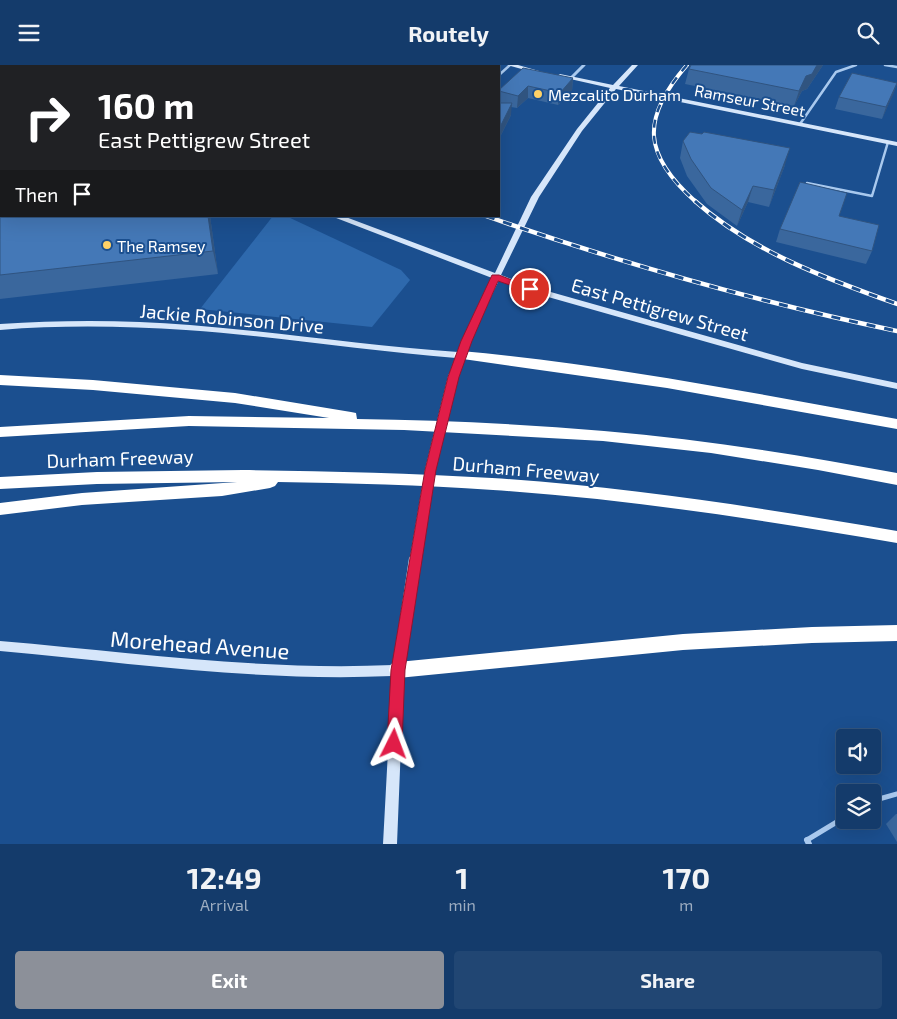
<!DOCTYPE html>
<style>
body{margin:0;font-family:"Exo 2",sans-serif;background:#214673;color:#f1f3f6;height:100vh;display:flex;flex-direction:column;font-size:19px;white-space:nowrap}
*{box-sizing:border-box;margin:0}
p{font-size:16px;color:#9dadc1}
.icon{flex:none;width:28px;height:28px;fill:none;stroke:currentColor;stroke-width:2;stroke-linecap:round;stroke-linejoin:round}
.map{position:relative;height:779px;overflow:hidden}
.details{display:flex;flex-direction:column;background:#143b6b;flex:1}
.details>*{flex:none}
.top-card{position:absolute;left:0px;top:0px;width:500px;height:152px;box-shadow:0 5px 20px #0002,0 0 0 1px #33557e;background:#202124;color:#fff;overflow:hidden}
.buttons{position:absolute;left:836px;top:664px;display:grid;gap:10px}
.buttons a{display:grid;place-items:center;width:45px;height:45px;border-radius:5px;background:#143b6b;box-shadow:0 5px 20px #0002,0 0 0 1px #33557e;font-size:25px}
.pin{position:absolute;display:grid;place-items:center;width:42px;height:42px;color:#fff;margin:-21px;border:2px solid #fff;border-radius:50%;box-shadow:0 1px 5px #0007}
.me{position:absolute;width:55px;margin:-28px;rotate:3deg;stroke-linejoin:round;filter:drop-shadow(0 0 4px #0008)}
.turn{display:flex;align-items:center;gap:18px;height:105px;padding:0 15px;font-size:22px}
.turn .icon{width:65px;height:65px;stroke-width:2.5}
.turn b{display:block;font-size:35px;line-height:42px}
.then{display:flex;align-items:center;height:48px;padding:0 15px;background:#0003;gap:10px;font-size:19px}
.eta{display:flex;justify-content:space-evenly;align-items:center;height:85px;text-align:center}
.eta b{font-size:30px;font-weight:700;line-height:35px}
.button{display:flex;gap:10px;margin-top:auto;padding:10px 15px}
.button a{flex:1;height:58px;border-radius:5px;background:#8c9099;color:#fff;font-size:20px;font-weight:700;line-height:58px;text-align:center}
.button a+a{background:#214673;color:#f1f3f6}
header{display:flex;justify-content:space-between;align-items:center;height:65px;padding:0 15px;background:#143b6b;font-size:22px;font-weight:700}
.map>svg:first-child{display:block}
.green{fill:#2e69ad}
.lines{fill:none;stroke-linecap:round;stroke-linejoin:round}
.lane-far1{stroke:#a9c9ee;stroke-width:2.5}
.lane{stroke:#a9c9ee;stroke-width:5}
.street-far1{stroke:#a9c9ee;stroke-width:3}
.street{stroke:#a9c9ee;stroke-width:6}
.secondary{fill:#d6e6fa;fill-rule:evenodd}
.highway{fill:#fff;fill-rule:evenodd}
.rail-far1-casing{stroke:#fff;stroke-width:4}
.rail-casing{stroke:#fff;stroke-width:4.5}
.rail-far1{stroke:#1b4f8f;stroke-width:2.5;stroke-dasharray:8;stroke-linecap:butt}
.rail{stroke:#1b4f8f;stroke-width:3;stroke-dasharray:9;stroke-linecap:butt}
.secondary-bridge{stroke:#d6e6fa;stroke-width:10}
.wall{fill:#3a679d}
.shaded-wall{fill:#305480}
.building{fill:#4478b7;stroke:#305480}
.route{fill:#e11d48;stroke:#92132f}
.poi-dot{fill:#ffd166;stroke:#1b4f8f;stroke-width:2}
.labels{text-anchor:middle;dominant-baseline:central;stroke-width:4;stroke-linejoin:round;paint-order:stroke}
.far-poi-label{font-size:16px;fill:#fff;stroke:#1b4f8f;text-anchor:start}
.far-street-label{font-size:16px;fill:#fff;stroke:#1b4f8f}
.street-label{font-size:19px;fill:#fff;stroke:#1b4f8f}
.near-street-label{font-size:22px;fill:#fff;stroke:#1b4f8f}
</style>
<header><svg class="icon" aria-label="menu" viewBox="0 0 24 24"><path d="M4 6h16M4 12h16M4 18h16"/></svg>Routely<svg class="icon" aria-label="search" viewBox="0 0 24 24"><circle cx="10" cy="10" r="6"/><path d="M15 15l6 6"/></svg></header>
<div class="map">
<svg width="897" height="779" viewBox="0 0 897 779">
<rect width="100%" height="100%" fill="#1b4f8f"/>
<polygon class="green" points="273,151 286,151 401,205 410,215 372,262 200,244"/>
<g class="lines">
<g class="lane-far1">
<polyline points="160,0 164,1"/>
<polyline points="885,0 897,2"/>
<polyline points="315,1 317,0"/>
<polyline points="499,10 510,0"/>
<polyline points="800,59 836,7 856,0"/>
<polyline points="807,118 872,131 888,77"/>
</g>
<g class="lane">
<polyline points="872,736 897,729"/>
<polyline points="807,775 845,752"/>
</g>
<polyline class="street-far1" points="570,14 584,0"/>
<polyline class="street" points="807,775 809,779"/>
<g class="secondary">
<polygon points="507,0 518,0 539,6 536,8"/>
<path d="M632,0H638L619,21L897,77V81L616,24L582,66L539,132L501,210L533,222L802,298L897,318V324L802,304L527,226L499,215L470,276L458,312L453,315L448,312L456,293C366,286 276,271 186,265C124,261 62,260 0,265V259C63,255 126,255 190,260C279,267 368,281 458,287L492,213L331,151H343L495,208L531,132L577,64L610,23L557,11L560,9L613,20Z"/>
<rect x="0" y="15" width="1" height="4"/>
<path d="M415,489L419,490L421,493L404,605L397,779H383L392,611C260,617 131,598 0,586V576C131,587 261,606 393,600L409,493L411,490Z"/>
</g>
<g class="highway">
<path d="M461,286C607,299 752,328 897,354V364L667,323L456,293L454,290L456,287Z"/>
<path d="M0,310L93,315L235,328L351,347L356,348L357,354C439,355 522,359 604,366C702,374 800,390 897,408V420L818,405L711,388L603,376L404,365L189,361L0,372V362L189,351L329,353L235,338L93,325L0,320Z"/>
<path d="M243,405C326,406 410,408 492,413C628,422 763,443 897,466V478C763,455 628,434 493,425C421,420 349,418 278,417L275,421L270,423L222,431L82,440L0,450V438L82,428L237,417L97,419L0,424V412L97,407Z"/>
<polygon points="897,560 897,576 812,578 683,585 398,613 391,611 389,605 391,599 398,597 683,569 812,562"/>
</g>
<defs>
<g id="rail-far1">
<polyline points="61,0 65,1"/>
<path d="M687,0C640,54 643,90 696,137"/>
</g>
<g id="rail">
<path d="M695,136C751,186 827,214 897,239"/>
<path d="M486,151C621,198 757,237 897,266"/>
</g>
</defs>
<use href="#rail-far1" class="rail-far1-casing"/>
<use href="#rail" class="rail-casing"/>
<use href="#rail-far1" class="rail-far1"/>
<use href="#rail" class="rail"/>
<polyline class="secondary-bridge" points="415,493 430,405 453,312"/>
</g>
<g class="wall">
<polygon points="346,0 429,0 428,1 346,1"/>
<polygon points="691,0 823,0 807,24 802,26 794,41 685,19 689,4"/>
<polygon points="573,13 572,26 558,40 528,33 517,43 511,42 511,50 500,72 499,72 499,25"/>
<polygon points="897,19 882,54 835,44 839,32"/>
<polygon points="0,33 1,34 1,90 0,89"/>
<polygon points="683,76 785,100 769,142 748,137 737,161 707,139 687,111 680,93"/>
<polygon points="0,119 1,151 210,151 218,209 0,234"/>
<polygon points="839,151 872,186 866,199 776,177 780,164"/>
<polygon points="896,749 897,749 897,777 886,759"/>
</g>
<g class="shaded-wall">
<polygon points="412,0 429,0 428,1 411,1"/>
<polygon points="817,0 823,0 807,24 802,26 794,41 799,26 806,11"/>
<polygon points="573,13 572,26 558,40 560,28"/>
<polygon points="897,19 893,30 882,54 886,42"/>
<polygon points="528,21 528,33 517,43 518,31"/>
<polygon points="512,38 511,50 500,72 501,60"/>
<polygon points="790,83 785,100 769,142 774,125"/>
<polygon points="753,121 748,137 737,161 742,145"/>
<polygon points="208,151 210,151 218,209 213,186"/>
</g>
<g class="building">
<polygon points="364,0 412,0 411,1 365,1 366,0"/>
<polygon points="458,0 483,0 489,1 457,1"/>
<polygon points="691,0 817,0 812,9 806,11 799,26 689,4"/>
<polygon points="523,3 573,13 560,28 528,21 518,31 499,26 499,25"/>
<polygon points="852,8 897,18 886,42 839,32"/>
<polygon points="0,33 1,34 1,76 0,76"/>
<polygon points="499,38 512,38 501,60 499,60"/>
<polygon points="690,67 702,69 704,67 790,83 774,125 753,121 742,145 711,123 691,94 683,76"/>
<polygon points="800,117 847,128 839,151 879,160 872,186 780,164"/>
<polygon points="0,119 1,119 1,151 208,151 213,186 0,210"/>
</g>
<polygon class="route" points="492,210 499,210 535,224 530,227 498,216 472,276 459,312 436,405 405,605 402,679 399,684 394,686 389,684 387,679 391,605 425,405 448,312 461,276"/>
<g class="poi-dot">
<circle cx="538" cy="29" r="5"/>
<circle cx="107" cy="180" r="5"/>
</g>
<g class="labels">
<g class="far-poi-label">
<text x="548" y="29">Mezcalito Durham</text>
<text x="117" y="180">The Ramsey</text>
</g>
<g class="far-street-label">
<text transform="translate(750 35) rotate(11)">Ramseur Street</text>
</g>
<g class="street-label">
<text transform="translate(660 244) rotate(16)">East Pettigrew Street</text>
<text transform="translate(232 253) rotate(5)">Jackie Robinson Drive</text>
<text transform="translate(120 393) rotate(-2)">Durham Freeway</text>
<text transform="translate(526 404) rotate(5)">Durham Freeway</text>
</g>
<g class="near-street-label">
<text transform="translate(200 579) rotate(4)">Morehead Avenue</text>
</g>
</g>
</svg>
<div class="buttons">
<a><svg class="icon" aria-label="sound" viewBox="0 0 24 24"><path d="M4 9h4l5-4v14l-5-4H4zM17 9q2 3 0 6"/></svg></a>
<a><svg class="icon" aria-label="layers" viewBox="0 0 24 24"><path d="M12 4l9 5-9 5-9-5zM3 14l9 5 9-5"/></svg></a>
</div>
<div class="pin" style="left:530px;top:224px;background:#d93025"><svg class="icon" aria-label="arrive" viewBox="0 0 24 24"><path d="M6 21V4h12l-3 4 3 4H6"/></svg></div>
<svg class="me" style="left:394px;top:679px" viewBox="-20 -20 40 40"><path d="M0-17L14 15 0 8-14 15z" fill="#e11d48" stroke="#fff" stroke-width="4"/></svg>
<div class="top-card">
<div class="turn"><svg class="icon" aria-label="right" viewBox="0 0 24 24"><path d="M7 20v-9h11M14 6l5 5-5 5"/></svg><div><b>160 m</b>East Pettigrew Street</div></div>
<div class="then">Then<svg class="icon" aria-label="arrive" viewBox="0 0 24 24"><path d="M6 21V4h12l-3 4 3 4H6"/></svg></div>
</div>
</div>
<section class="details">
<div class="eta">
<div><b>12:49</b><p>Arrival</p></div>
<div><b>1</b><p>min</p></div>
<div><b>170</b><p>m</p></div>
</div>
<div class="button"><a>Exit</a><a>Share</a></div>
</section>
